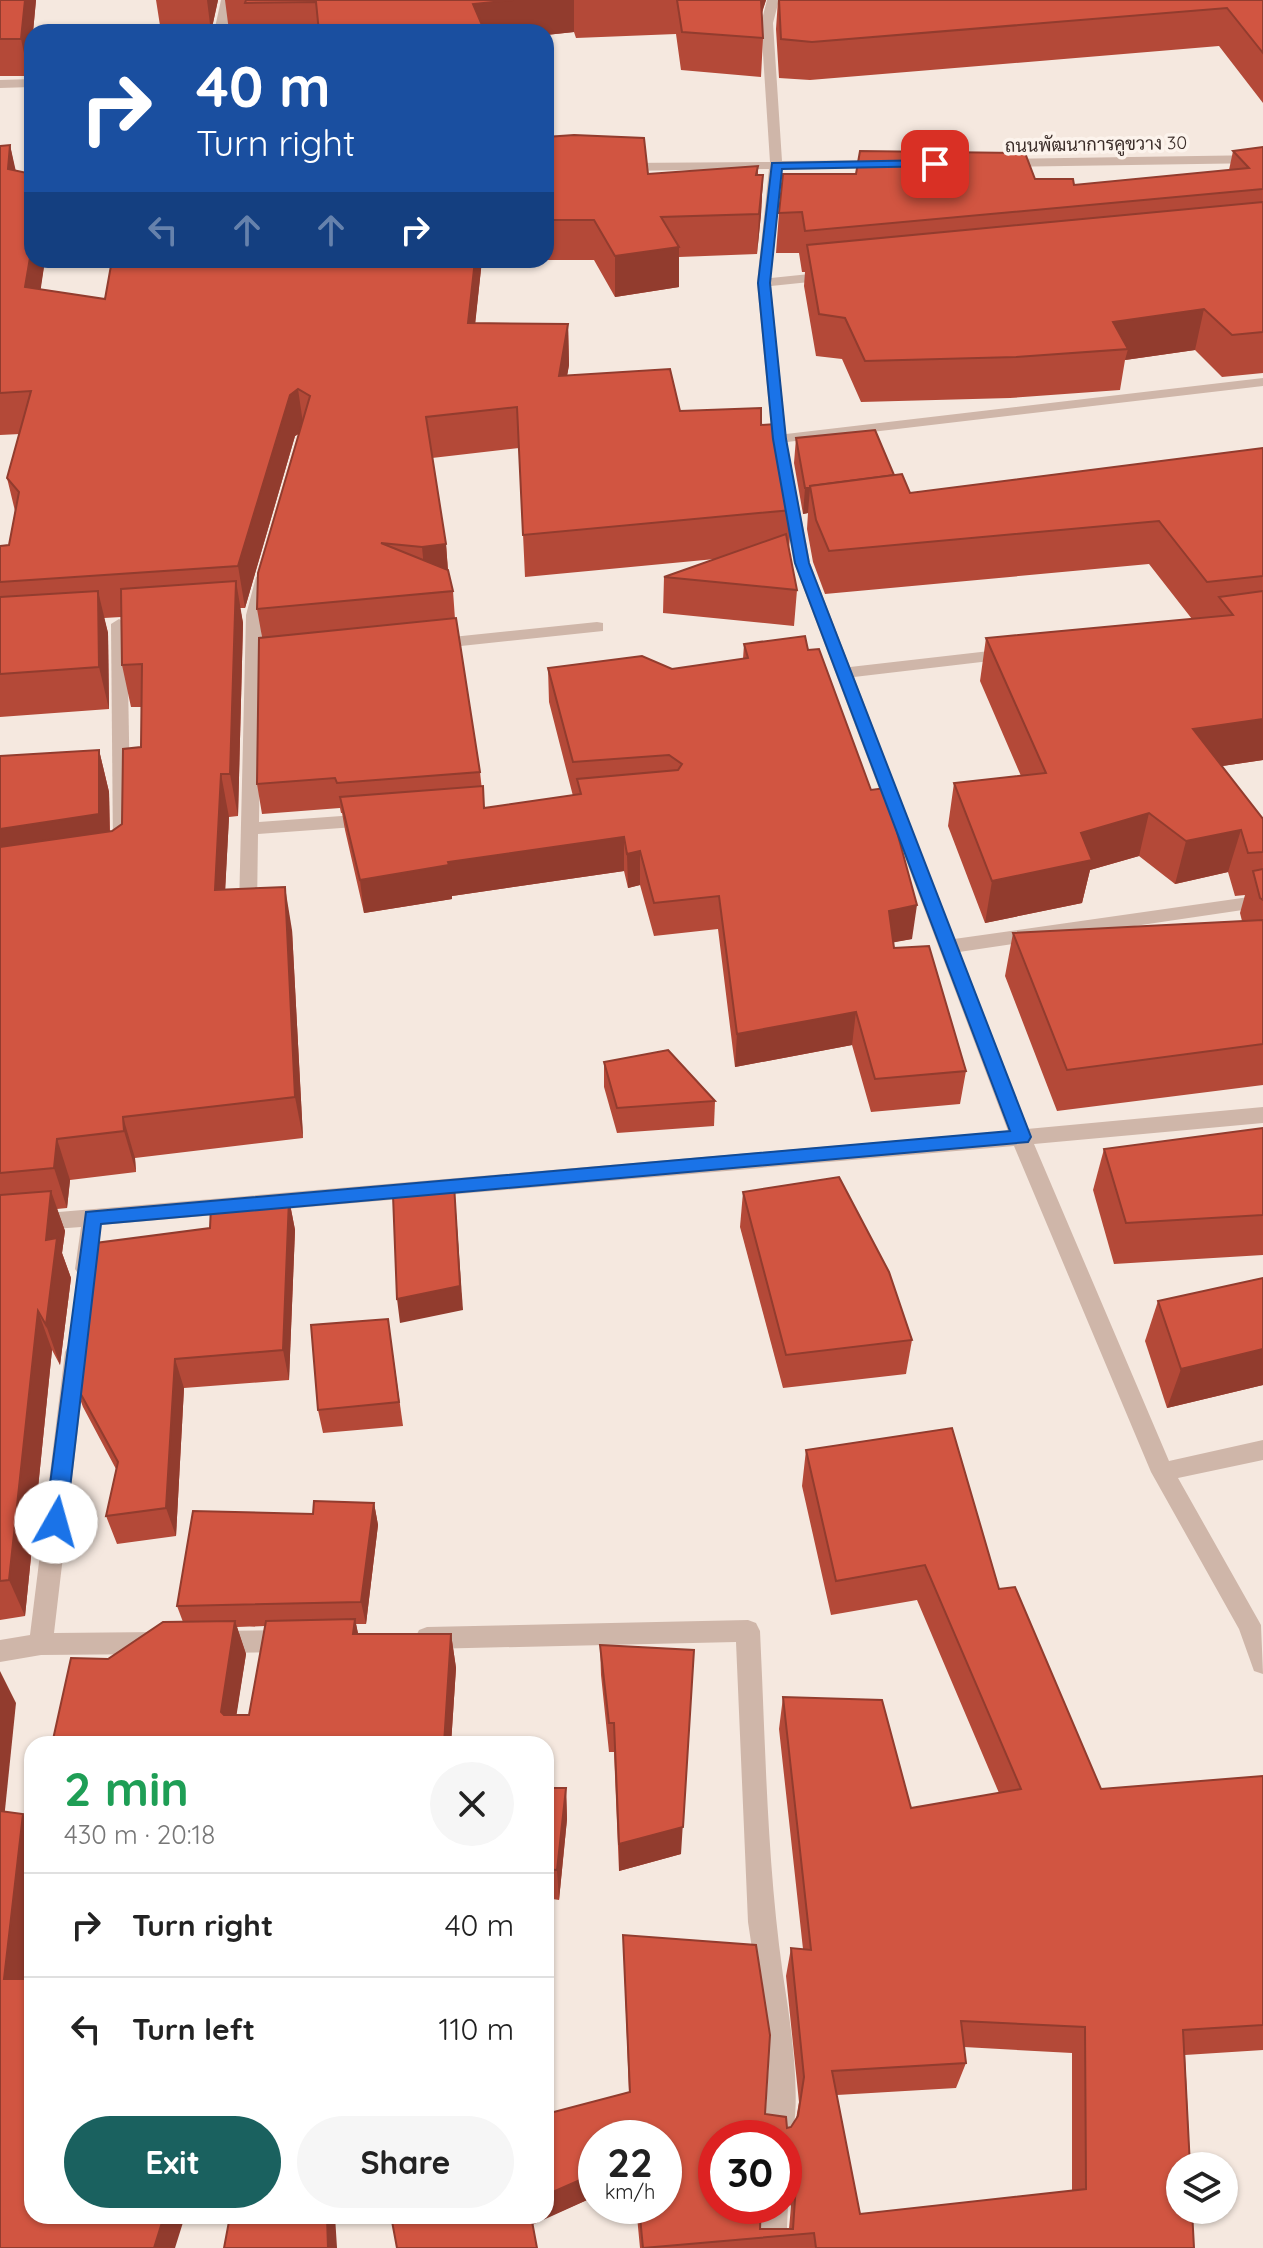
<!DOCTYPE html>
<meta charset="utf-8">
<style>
body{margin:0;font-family:Quicksand,Sarabun,sans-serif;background:#f6f6f6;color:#222;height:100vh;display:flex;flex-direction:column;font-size:30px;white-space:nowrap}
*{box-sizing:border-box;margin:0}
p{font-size:26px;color:#767676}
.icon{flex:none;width:44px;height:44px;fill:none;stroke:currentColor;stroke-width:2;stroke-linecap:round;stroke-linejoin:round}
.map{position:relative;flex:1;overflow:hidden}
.panel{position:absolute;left:24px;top:1736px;width:530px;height:488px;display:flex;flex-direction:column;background:#fff;border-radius:24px;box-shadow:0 2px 6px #0004}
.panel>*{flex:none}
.top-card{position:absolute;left:24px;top:24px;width:530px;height:244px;border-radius:24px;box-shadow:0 2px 6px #0004;background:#1a4fa0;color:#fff;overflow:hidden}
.buttons{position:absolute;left:1166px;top:2152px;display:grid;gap:16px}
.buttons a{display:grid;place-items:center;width:72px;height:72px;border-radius:50%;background:#fff;box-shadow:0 2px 6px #0004;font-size:40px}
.speed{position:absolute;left:578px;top:2120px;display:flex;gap:16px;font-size:40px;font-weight:700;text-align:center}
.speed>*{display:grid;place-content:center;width:104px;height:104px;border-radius:50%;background:#fff;box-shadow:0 2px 6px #0004;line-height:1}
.speed small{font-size:20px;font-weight:400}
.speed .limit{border:12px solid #d22;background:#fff;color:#111}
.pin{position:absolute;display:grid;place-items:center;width:68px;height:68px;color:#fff;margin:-34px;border-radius:16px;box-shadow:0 4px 12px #0006}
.me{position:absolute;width:88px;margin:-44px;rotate:7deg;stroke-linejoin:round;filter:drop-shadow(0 0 6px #0008)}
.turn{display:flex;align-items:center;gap:28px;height:168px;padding:0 40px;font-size:36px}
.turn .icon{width:104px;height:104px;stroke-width:2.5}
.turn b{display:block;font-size:56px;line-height:68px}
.lanes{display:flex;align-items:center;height:76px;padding:0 40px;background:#0003;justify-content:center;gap:40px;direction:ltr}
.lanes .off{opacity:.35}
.round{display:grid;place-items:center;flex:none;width:84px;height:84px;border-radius:42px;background:#f6f6f6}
.overview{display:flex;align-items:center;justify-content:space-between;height:136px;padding:0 40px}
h1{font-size:48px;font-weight:800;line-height:60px;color:#1e9e55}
.button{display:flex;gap:16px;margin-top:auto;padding:16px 40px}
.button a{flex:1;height:92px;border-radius:48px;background:#1a615f;color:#fff;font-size:32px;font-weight:800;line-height:92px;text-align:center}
.button a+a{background:#f6f6f6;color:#222}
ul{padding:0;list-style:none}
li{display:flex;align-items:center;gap:24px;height:104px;padding:0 40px;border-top:2px solid #e0e0e0}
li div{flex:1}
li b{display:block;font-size:30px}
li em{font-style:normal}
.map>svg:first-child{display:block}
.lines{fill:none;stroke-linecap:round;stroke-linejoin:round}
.minor{fill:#cfb6a9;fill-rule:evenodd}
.wall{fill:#b44938;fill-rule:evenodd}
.shaded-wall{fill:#923c2e}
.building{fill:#d15541;stroke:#923c2e;stroke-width:2;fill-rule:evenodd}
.route{fill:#1a73e8;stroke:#114b97;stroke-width:2}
.labels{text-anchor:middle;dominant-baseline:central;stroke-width:7;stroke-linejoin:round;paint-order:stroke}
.far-street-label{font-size:18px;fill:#3b2d29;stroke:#fcf3ec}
</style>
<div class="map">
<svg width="1263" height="2248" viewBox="0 0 1263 2248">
<rect width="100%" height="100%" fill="#f5e8df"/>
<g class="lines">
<g class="minor">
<polygon points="221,0 233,0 226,32 214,32"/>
<polygon points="767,0 779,0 773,23 782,161 883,160 889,164 883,168 782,169 771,278 829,272 836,276 829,280 771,286 786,434 1263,378 1263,386 787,442 810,563 850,667 1007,649 1015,654 1007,659 854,677 954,939 1263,895 1263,907 959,952 1027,1129 1263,1107 1263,1123 1034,1144 1169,1461 1263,1440 1263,1460 1178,1478 1261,1625 1263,1674 1254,1671 1239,1629 1151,1472 1014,1146 101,1225 97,1269 93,1275 86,1278 79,1275 75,1269 81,1227 0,1233 0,1217 1008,1131 794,563 772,439 757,283 769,169 623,171 617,167 623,163 770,162 761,23"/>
<polygon points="32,79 32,87 0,88 0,80"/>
<polygon points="1263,155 1263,163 1003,167 997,163 1003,159"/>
<polygon points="264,572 272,577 262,615 259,822 369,814 378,820 369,826 258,834 257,908 248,914 239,908 246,615 256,577"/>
<polygon points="119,619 127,624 131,851 122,857 113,851 111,624"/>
<polygon points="597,622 603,623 603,631 433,649 425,644 433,639"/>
<polygon points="76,1343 84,1346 87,1352 54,1633 159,1632 168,1635 171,1643 168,1651 159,1654 41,1655 0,1662 0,1640 30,1635 65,1352 68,1346"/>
<path d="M748,1620L756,1623L760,1631C766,1755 767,1879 787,2001C791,2028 806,2133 784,2149V2138H764L769,2061L748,1922L736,1642L427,1649L419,1646L415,1638L419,1630L427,1627Z"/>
<polygon points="287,1630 296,1633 299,1641 296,1649 287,1652 215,1653 206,1650 203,1642 206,1634 215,1631"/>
<polygon points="784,2196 788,2206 786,2248 758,2248 760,2206 784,2206"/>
</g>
</g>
<g class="wall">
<polygon points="0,0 36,0 33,32 32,32 29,76 0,76"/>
<polygon points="156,0 218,0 211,32 161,32"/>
<polygon points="225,0 766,0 762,13 763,38 761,77 681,70 676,34 576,38 574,32 546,35 546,32 249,32 249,30 229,31"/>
<polygon points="778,0 1263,0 1263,103 1219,46 810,80 779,78 776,29"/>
<polygon points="546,137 648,174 758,166 758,175 763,175 761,214 757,254 679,257 679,287 615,297 594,260 546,260"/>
<polygon points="10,145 32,260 45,260 40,290 105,299 112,260 482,260 475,323 568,324 569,365 567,375 680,411 761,425 792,510 789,549 797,590 794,626 663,613 664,577 715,559 525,577 519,448 432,458 446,544 448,570 453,591 455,619 480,772 484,808 573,796 549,702 548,668 672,669 743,659 744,644 808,650 912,939 893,942 894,948 966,1071 960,1104 871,1112 852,1045 735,1067 718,929 654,936 640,885 628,888 624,871 452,896 452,899 364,913 345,830 342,813 341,813 340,808 262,814 257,784 262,637 257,609 299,434 295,436 245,608 240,608 243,623 238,816 229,817 225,890 292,930 303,1138 135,1158 136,1172 70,1180 67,1208 57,1209 65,1231 62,1253 71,1278 60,1365 52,1350 25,1616 0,1620 0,756 99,750 109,792 110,831 112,831 122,824 141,747 142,707 131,707 122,665 121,617 104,618 108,633 109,709 0,717 0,546 9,545 15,511 7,478 20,434 0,435 0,146"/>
<polygon points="1263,147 1263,373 1222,377 1195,350 1125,360 1120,390 1010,398 861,402 842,359 816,356 804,286 805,272 802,272 799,253 776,253 779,213 1035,179 1074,185 1229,170 1233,151"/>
<polygon points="796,438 894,475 910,493 1263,448 1263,760 1222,766 1263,819 1263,1085 1057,1111 1005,976 1013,933 1242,921 1240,913 1245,895 1235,896 1228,872 1175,884 1139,856 1090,870 1082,903 985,923 948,826 954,783 1021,776 980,681 986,638 1192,619 1149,564 825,594 813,562 807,529 808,513 803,514 794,463"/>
<polygon points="604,1062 715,1101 714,1126 617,1133 604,1087"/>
<polygon points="1263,1128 1263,1255 1114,1264 1093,1190 1104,1149"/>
<polygon points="743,1192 912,1340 906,1374 783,1388 740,1227"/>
<polygon points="289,1199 295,1230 289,1380 184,1388 176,1536 117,1544 106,1516 116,1469 83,1407 72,1378 210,1228"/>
<polygon points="1263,1278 1263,1385 1167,1408 1145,1341 1158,1301"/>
<polygon points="388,1319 403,1426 323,1433 318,1410"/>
<path d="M806,1450L999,1589L1101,1789L1263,1776V2050L1185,2055L1194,2248H640L636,2206H664V2138H596V2196L532,2224L629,2093L623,1935L765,2114L787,2128L791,2127L796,2119L799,2102L786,1976L791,1948L803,1949L779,1729L783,1697L911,1808L999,1793L917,1600L831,1615L802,1486ZM964,2047L1072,2053V2191L860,2214L837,2095L956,2088L966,2063ZM716,2138H784V2194L791,2206L789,2229H760Z"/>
<path d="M374,1503L378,1525L366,1624H356L358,1634H451L456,1668L451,1744H52L108,1659L183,1622L177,1606L313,1514ZM265,1626L249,1715H236L246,1654L237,1627Z"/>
<polygon points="600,1645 681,1854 619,1871 614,1752 609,1752 601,1675"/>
<polygon points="546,1788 566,1788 567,1819 559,1900 546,1898"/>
</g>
<g class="shaded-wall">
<polygon points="25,0 36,0 33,32 32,32 29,76 21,39"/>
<polygon points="207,0 218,0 211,32"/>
<polygon points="513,0 574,0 574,32 546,35 546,32 474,32 473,4"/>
<polygon points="759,0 766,0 758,23"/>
<polygon points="10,145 19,185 8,169"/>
<polygon points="763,175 761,214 757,254 759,214"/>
<polygon points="32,246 32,260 45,260 35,328 25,287"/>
<polygon points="679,247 679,287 615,297 615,256"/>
<polygon points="475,260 482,260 471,363 468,323"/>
<polygon points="1204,309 1195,350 1125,360 1128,349 1113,322"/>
<polygon points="568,324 569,365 560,417 559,376"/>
<polygon points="298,389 304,430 295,436 245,608 238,566 290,395"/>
<polygon points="805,488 810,488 808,513 803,514"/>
<polygon points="446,544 449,586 426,589 422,547"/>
<polygon points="236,581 243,623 238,816 230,774"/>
<polygon points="98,591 108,633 109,709 99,667"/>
<polygon points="1263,719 1263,760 1182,772 1193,729"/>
<polygon points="99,750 109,792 110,856 0,873 0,829"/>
<polygon points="221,774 229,817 223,932 215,890"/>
<polygon points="1149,813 1139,856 1090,870 1082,903 985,923 992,881 1081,833"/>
<polygon points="1241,830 1228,872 1175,884 1186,841"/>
<polygon points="624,837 624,871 452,896 452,899 364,913 360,880 448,862"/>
<polygon points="640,851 640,885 628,888 627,854"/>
<polygon points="285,887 292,930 303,1138 295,1097"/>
<polygon points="917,905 912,939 885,944 889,911"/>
<polygon points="856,1012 852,1045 735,1067 737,1034"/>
<polygon points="123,1117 135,1158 136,1172 124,1131"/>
<polygon points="57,1139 70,1180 67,1208 54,1168"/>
<polygon points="454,1184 463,1310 400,1323 397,1299"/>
<polygon points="51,1191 65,1231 62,1253 71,1278 60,1365 46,1325 46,1240"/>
<polygon points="289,1199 295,1230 289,1380 283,1350"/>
<polygon points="38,1311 52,1350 25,1616 9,1580"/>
<polygon points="1263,1349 1263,1385 1167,1408 1181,1369"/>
<polygon points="175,1359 184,1388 176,1536 166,1508"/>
<polygon points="374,1503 378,1525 366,1624 361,1602"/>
<polygon points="355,1619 362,1652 353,1634"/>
<polygon points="235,1621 246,1654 232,1744 221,1712"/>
<polygon points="451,1634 456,1668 451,1744 444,1744"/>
<polygon points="0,1671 16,1703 2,1839 0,1835"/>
<polygon points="692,1680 681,1854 619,1871 619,1844"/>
<polygon points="566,1788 567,1819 559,1900 557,1870"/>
<polygon points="23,1814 32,1831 32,1914 22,2006 4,1979"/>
<polygon points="546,1986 548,2006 546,2024"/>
<polygon points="596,2173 596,2196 532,2225 530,2216 546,2216 546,2195"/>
<polygon points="164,2216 185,2216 175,2248 154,2248"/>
<polygon points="327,2216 335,2216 337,2248 328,2248"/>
</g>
<g class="building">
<polygon points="0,0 25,0 21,39 0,39"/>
<polygon points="246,0 513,0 473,4 485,32 319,32 316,2 245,3"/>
<polygon points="677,0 761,0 763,38 682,32"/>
<polygon points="779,0 1263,0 1263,53 1227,8 812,42 781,39"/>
<polygon points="574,135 644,138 648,174 758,166 756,175 763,175 759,214 661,217 679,247 615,256 594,220 546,220 546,137"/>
<polygon points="10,145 8,169 32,174 32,246 25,287 105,299 112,260 475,260 468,323 568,324 559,376 670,369 680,411 761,408 761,425 776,424 792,510 523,535 517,407 426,417 446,544 422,547 381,543 448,570 453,591 257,609 258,573 310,396 298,389 290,395 238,566 0,582 0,546 9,545 19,492 7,478 31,391 0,393 0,146"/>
<polygon points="1263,147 1263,189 805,231 802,212 779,213 783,174 856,174 860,151 1025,153 1035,179 1073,179 1074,185 1249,168 1233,151"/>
<polygon points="1263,202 1263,332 1232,335 1204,309 1113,322 1128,349 1016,357 865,361 845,318 819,314 807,245"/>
<polygon points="875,430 894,475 810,486 810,488 805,488 796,438"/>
<polygon points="1263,448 1263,576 1207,582 1159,521 829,551 816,520 810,486 902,474 910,493"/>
<polygon points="786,534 797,590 664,577"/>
<polygon points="236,581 230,774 221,774 215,890 285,887 295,1097 123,1117 124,1131 57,1139 54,1168 0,1173 0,847 112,831 122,824 123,749 141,747 142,664 122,665 121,589"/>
<polygon points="98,591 99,667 0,674 0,597"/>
<polygon points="1263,591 1263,719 1193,729 1263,819 1263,852 1248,853 1241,830 1186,841 1149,813 1081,833 1092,860 992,881 954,783 1046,773 986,638 1233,615 1219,597"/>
<polygon points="456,618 480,772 337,783 335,778 257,784 259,638"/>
<polygon points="805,636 808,650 819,649 871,790 885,788 917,905 889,911 894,948 929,946 966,1071 875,1079 856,1012 737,1034 719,896 654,903 640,851 627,854 624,837 448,862 449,865 360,880 340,797 483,786 484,808 581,794 577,779 678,770 682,764 669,755 573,762 548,668 642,656 672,669 748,658 744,644"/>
<polygon points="99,750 99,814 0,829 0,756"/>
<polygon points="1263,869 1263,900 1260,898 1253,871"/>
<polygon points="1263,920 1263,1044 1067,1070 1013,933"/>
<polygon points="668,1050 715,1101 617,1108 604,1062"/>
<polygon points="1263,1128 1263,1215 1126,1223 1104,1149"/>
<polygon points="839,1177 889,1272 912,1340 786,1355 743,1192"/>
<polygon points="454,1184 460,1286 397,1299 393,1195"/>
<polygon points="51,1191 46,1240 57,1238 46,1325 38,1311 9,1580 0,1581 0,1195"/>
<polygon points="289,1199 283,1350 175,1359 166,1508 106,1516 118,1462 72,1378 88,1244 210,1228 211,1206"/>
<polygon points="1263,1278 1263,1349 1181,1369 1158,1301"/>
<polygon points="388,1319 399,1402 318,1410 311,1325"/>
<path d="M952,1428L999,1589L1015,1587L1101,1789L1263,1776V2025L1183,2030L1190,2166H1180V2210H1192L1194,2248H816L814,2233L643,2248L639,2206H664V2138H596V2173L546,2195V2114L630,2092L623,1935L756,1945L770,2035L765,2114L786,2117L787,2128L791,2127L798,2116L804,2077L791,1948L811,1950L783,1697L882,1700L911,1808L1021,1789L925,1565L836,1581L806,1450ZM961,2021L1085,2027L1086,2189L860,2214L832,2071L966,2063ZM716,2138H784V2181H786L788,2170L796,2184L793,2229H760L761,2206H716Z"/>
<polygon points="314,1501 374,1503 361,1602 177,1606 193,1511 313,1514"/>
<polygon points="355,1619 353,1634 451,1634 444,1744 52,1744 71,1658 108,1659 163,1622 235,1621 221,1712 224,1715 249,1715 266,1621"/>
<polygon points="600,1645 694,1650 683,1827 619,1844 614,1723 609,1723"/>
<polygon points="546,1788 566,1788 557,1870 546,1869"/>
<polygon points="0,1811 23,1814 4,1979 32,1979 32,2216 164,2216 154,2248 0,2248"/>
<polygon points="230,2216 327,2216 328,2248 224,2248"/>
<polygon points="391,2216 531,2216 537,2248 397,2248"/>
</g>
<polygon class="route" points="935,160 939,166 782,169 770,283 786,439 809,563 1031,1137 1028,1142 101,1224 66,1522 63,1528 48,1528 45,1522 86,1212 1010,1131 795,563 773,439 758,283 772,163"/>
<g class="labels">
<g class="far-street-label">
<text transform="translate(1096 144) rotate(-1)">ถนนพัฒนาการคูขวาง 30</text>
</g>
</g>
</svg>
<div class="buttons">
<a><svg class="icon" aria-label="layers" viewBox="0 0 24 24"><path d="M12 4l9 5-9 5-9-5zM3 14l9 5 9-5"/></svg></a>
</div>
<div class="speed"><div>22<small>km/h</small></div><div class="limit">30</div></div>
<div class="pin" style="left:935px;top:164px;background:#d93025"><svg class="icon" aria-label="arrive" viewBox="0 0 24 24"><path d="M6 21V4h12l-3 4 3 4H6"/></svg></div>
<svg class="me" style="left:56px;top:1522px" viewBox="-20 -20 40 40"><circle r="19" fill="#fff"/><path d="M0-13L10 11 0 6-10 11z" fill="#1a73e8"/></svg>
<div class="top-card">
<div class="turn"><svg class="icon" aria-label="right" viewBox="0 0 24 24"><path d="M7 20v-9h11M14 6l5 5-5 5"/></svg><div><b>40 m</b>Turn right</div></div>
<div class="lanes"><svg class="icon off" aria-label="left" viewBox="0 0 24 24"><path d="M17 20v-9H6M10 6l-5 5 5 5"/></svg><svg class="icon off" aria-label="ahead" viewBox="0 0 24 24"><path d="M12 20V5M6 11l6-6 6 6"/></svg><svg class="icon off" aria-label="ahead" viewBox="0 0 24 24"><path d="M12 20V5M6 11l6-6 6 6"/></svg><svg class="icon" aria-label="right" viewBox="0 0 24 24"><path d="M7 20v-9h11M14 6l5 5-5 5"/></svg></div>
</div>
<section class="panel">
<div class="overview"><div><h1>2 min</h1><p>430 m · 20:18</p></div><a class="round"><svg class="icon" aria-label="close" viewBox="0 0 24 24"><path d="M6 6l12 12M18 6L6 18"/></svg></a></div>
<ul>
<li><svg class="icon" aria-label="right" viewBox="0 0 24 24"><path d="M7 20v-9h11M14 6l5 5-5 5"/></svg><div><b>Turn right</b></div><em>40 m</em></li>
<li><svg class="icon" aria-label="left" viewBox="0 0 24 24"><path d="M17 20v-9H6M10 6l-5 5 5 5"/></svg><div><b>Turn left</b></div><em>110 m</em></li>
</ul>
<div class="button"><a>Exit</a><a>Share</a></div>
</section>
</div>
